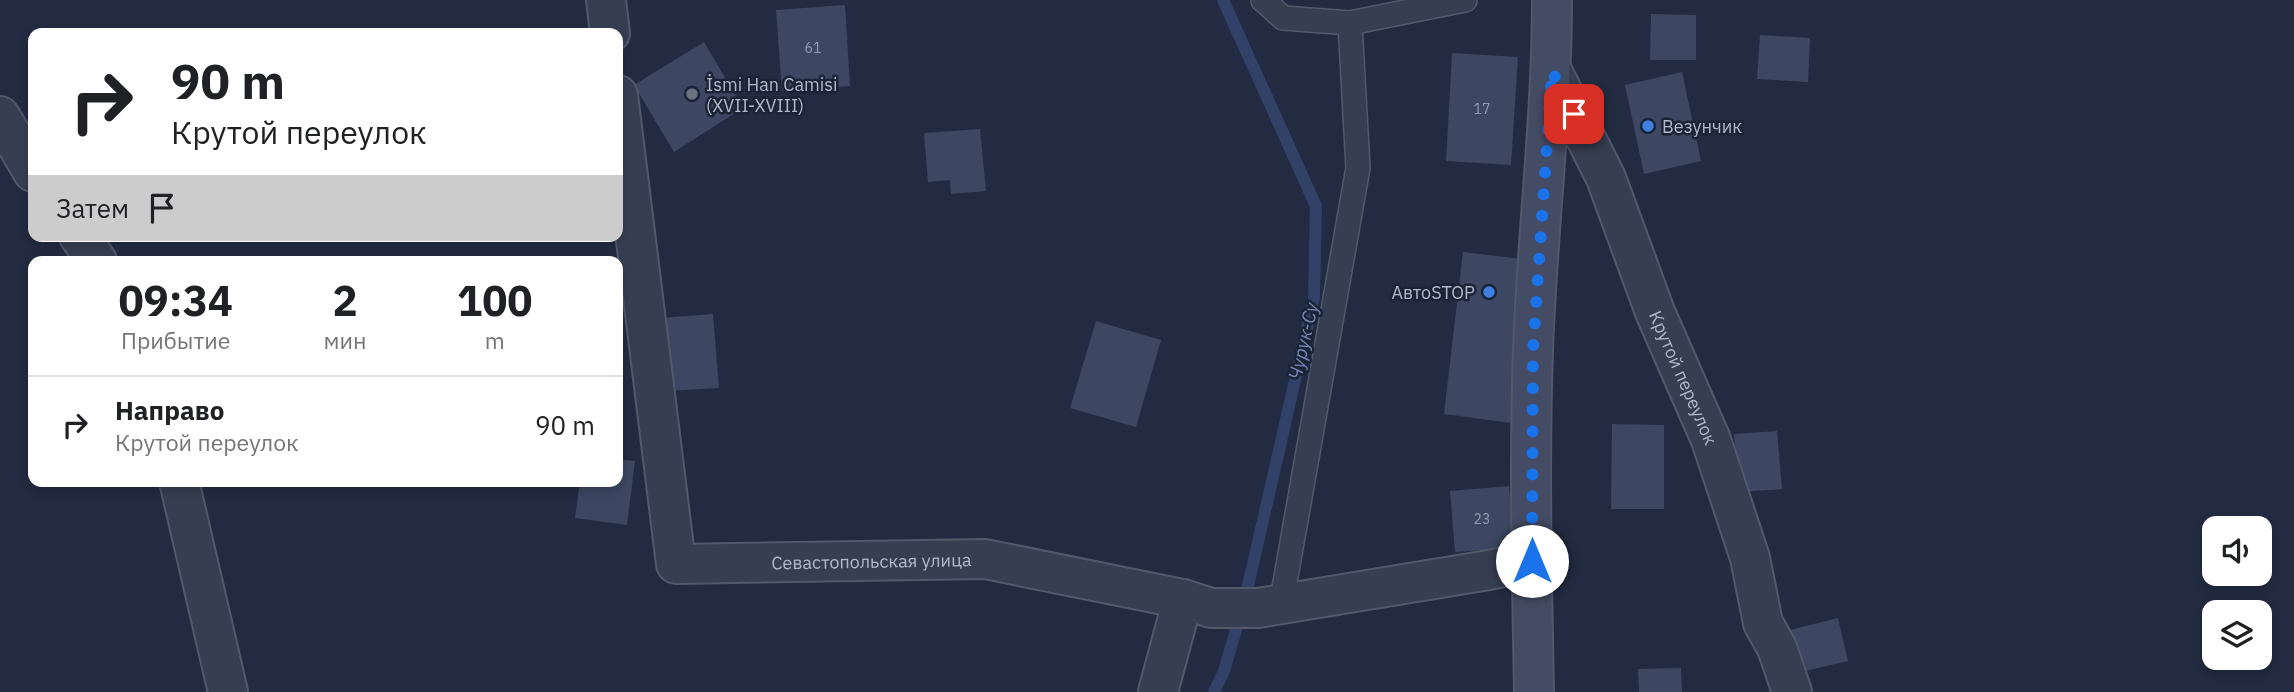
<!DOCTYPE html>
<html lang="ru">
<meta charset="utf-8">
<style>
body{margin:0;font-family:"IBM Plex Sans",sans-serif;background:#f2f2f2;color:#202124;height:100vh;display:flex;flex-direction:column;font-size:26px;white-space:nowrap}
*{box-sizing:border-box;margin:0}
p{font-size:23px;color:#757577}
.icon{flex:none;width:38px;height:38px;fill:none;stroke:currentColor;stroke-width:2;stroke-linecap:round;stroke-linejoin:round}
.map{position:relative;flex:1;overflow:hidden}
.sheet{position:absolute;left:28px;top:256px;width:595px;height:231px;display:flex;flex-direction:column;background:#fff;border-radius:14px;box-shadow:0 4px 10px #0003}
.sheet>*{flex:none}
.hud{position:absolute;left:28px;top:28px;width:595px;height:214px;border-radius:14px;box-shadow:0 4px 10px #0003;background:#fff;color:#202124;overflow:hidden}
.controls{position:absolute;left:2202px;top:516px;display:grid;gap:14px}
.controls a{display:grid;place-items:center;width:70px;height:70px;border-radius:14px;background:#fff;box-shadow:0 4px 10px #0003;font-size:35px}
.pin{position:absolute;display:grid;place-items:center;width:60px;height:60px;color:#fff;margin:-30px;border-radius:14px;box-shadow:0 4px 10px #0006}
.me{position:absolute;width:77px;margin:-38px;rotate:0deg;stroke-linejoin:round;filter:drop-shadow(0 0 5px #0008)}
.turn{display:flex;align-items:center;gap:24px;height:147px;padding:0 28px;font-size:32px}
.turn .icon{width:91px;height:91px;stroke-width:2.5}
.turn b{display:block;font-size:49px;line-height:60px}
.then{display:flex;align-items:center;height:66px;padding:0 28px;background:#0003;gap:14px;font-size:26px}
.eta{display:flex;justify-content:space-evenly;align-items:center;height:119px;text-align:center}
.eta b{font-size:42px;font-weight:800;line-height:49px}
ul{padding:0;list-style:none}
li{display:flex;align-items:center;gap:21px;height:98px;padding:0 28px;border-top:2px solid #e0e0e0}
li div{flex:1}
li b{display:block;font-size:26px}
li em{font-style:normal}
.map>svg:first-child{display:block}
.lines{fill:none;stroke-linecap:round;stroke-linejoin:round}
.stream{stroke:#324168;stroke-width:12}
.building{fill:#3d4762}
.service-casing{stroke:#51596b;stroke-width:26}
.minor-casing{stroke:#51596b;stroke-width:42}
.secondary-casing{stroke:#51596b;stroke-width:42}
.service{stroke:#363e51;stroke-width:23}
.minor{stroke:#363e51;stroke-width:38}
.secondary{stroke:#444b64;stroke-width:38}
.route{stroke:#1a73e8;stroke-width:12;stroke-dasharray:0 21.6}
.worship-dot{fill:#6b7280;stroke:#1b2336;stroke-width:2.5}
.shop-dot{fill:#3f7fe0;stroke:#1b2336;stroke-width:2.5}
.labels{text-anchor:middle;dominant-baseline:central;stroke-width:5;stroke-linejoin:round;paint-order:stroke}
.number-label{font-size:14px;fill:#959cb1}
.poi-label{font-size:18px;fill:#b2b9cb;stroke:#1b2336;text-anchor:start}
.street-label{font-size:18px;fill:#b2b9cb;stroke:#1b2336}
.water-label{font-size:19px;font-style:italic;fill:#7789b6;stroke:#1b2336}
</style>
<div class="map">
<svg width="2294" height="692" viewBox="0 0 2294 692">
<rect width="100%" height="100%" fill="#222b41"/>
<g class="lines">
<polyline class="stream" points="1214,692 1224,671 1245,599 1314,297 1316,206 1223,0"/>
</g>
<g class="building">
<polygon points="845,5 850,86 782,91 776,10"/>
<polygon points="1651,14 1696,15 1696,60 1650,60"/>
<polygon points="1760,35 1810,38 1808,82 1757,79"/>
<polygon points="704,42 743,108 674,152 634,85"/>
<polygon points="1452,53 1518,57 1511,165 1446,161"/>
<polygon points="1682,72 1701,161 1644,174 1625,85"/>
<polygon points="980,129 986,191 951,194 950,180 928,182 924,133"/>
<polygon points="1463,252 1531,260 1512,423 1444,414"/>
<polygon points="713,314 719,388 666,391 661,318"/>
<polygon points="1096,321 1161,340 1136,427 1070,408"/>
<polygon points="1612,424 1664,425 1664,509 1611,509"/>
<polygon points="1777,431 1782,489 1738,492 1734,434"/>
<polygon points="618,459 635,461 627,525 575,518 580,481 618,481"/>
<polygon points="1509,486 1515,548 1455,552 1450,491"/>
<polygon points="1838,618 1848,661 1801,672 1790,630"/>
<polygon points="1681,668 1682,692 1639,692 1638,669"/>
</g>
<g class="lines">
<defs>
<g id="service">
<polyline points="1263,0 1283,18 1350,23 1465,0"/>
<polyline points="1281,605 1358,168 1350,23"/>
</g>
<g id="minor">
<polyline points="606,0 610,33"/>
<path id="s1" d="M1552,71L1606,178L1655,312L1711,440L1750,558L1763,623L1777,648L1792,692"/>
<path id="s2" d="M618,95L676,564L985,559L1183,599L1211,608H1258L1489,570L1532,561"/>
<polyline points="0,116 33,172"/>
<polyline points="79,236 97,261"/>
<polyline points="179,481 228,692"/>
<polyline points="1158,692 1183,599"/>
</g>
<path id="secondary" d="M1534,692C1532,579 1529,464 1533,351C1537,234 1552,117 1552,0"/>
</defs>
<use href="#service" class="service-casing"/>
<use href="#minor" class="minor-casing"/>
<use href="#secondary" class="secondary-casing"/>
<use href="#service" class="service"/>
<use href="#minor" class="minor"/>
<use href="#secondary" class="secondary"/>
</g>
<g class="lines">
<polyline class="route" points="1532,561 1533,350 1552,71 1574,114"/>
</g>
<circle class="worship-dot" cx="692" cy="94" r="7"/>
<g class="shop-dot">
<circle cx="1648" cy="126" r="7"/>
<circle cx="1489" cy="292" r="7"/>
</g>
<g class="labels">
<g class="number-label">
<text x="813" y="48">61</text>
<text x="1482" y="109">17</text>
<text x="1482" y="519">23</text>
</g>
<g class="poi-label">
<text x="706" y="84">İsmi Han Camisi<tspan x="706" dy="21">(XVII-XVIII)</tspan></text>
<text x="1662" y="126">Везунчик</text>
<text x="1475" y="292" text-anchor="end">АвтоSTOP</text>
</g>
<g class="street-label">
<text stroke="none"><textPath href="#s1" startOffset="334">Крутой переулок</textPath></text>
<text stroke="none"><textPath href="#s2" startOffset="668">Севастопольская улица</textPath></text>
</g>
<g class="water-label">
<text transform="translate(1303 341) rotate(-77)">Чурук-Су</text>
</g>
</g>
</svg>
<div class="controls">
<a><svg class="icon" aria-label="sound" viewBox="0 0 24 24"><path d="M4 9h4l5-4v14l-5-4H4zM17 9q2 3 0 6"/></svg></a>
<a><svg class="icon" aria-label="layers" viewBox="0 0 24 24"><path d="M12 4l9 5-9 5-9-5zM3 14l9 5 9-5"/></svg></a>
</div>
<div class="pin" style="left:1574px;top:114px;background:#d93025"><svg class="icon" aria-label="arrive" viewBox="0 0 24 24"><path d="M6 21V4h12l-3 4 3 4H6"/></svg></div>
<svg class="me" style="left:1532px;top:561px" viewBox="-20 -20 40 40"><circle r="19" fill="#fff"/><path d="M0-13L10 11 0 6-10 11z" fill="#1a73e8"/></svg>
<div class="hud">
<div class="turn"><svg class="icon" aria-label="right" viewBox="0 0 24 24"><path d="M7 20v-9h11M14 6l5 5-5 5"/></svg><div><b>90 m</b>Крутой переулок</div></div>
<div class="then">Затем<svg class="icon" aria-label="arrive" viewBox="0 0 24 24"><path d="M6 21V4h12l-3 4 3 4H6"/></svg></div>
</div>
<section class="sheet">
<div class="eta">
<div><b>09:34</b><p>Прибытие</p></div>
<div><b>2</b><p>мин</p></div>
<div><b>100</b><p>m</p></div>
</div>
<ul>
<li><svg class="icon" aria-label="right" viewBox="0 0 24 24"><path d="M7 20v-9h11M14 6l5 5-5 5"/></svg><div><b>Направо</b><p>Крутой переулок</p></div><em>90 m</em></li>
</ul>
</section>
</div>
